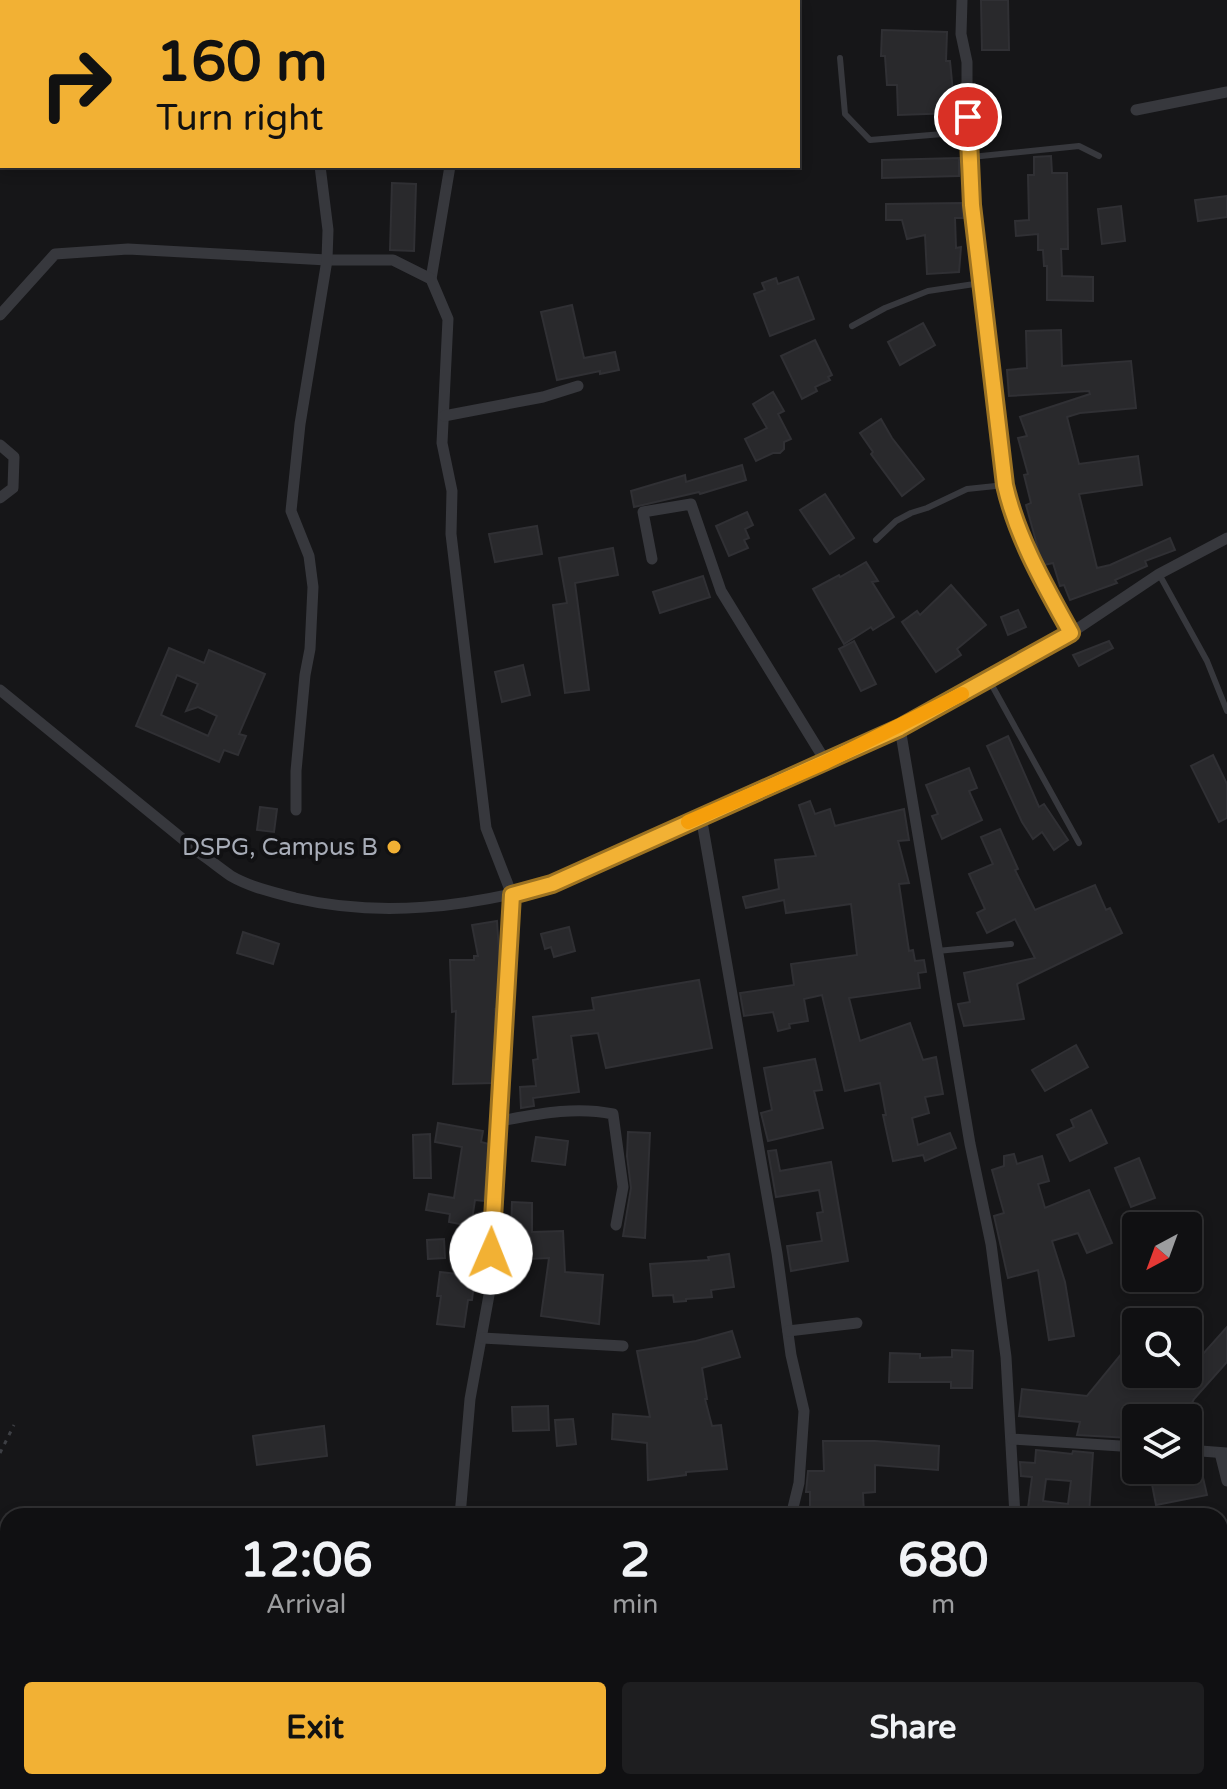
<!DOCTYPE html>
<style>
body{margin:0;font-family:"Varela Round",sans-serif;background:#1e1e20;color:#f1f3f6;height:100vh;display:flex;flex-direction:column;font-size:30px;white-space:nowrap}
*{box-sizing:border-box;margin:0}
p{font-size:26px;color:#9c9d9f}
.icon{flex:none;width:44px;height:44px;fill:none;stroke:currentColor;stroke-width:2;stroke-linecap:round;stroke-linejoin:round}
.map{position:relative;flex:1;overflow:hidden}
.details{position:absolute;left:0px;top:1508px;width:1228px;height:282px;display:flex;flex-direction:column;background:#101012;border-radius:24px 24px 0 0;box-shadow:0 4px 12px #0003,0 0 0 2px #303032}
.details>*{flex:none}
.hud{position:absolute;left:0px;top:0px;width:800px;height:168px;box-shadow:0 4px 12px #0003,0 0 0 2px #303032;background:#f2b134;color:#111;overflow:hidden}
.needle{width:52px;rotate:221deg}
.controls{position:absolute;left:1122px;top:1212px;display:grid;gap:16px}
.controls a{display:grid;place-items:center;width:80px;height:80px;border-radius:8px;background:#101012;box-shadow:0 4px 12px #0003,0 0 0 2px #303032;font-size:40px}
.pin{position:absolute;display:grid;place-items:center;width:68px;height:68px;color:#fff;margin:-34px;border:4px solid #fff;border-radius:50%;box-shadow:0 2px 8px #0007}
.me{position:absolute;width:88px;margin:-44px;rotate:1deg;stroke-linejoin:round;filter:drop-shadow(0 0 6px #0008)}
.turn{display:flex;align-items:center;gap:28px;height:168px;padding:0 24px;font-size:36px}
.turn .icon{width:104px;height:104px;stroke-width:2.5}
.turn b{display:block;font-size:56px;line-height:68px}
.eta{display:flex;justify-content:space-evenly;align-items:center;height:136px;text-align:center}
.eta b{font-size:48px;font-weight:800;line-height:56px}
.action{display:flex;gap:16px;margin-top:auto;padding:16px 24px}
.action a{flex:1;height:92px;border-radius:8px;background:#f2b134;color:#111;font-size:32px;font-weight:800;line-height:92px;text-align:center}
.action a+a{background:#1e1e20;color:#f1f3f6}
.map>svg:first-child{display:block}
.building{fill:#29292c;stroke:#303034;stroke-width:2;fill-rule:evenodd}
.lines{fill:none;stroke-linecap:round;stroke-linejoin:round}
.path{stroke:#3d3f44;stroke-width:3;stroke-dasharray:4 6;stroke-linecap:butt}
.service{stroke:#37383d;stroke-width:6}
.minor{stroke:#37383d;stroke-width:11}
.route-casing{stroke:#9d7322;stroke-width:20}
.route{stroke:#f2b134;stroke-width:14}
.slow{stroke:#f59e0b;stroke-width:14}
.poi-dot{fill:#f2b134;stroke:#111113;stroke-width:3}
.labels{text-anchor:middle;dominant-baseline:central;stroke-width:8;stroke-linejoin:round;paint-order:stroke}
.poi-label{font-size:24px;fill:#a8adb8;stroke:#111113;text-anchor:end}
</style>
<div class="map">
<svg width="1227" height="1789" viewBox="0 0 1227 1789">
<rect width="100%" height="100%" fill="#161618"/>
<g class="building">
<polygon points="981,0 1008,0 1009,50 982,50"/>
<polygon points="882,30 947,32 946,61 950,61 955,113 898,115 897,85 887,85 885,56 881,56"/>
<polygon points="1051,156 1052,173 1067,173 1068,249 1061,249 1062,276 1093,277 1093,301 1047,300 1047,266 1044,266 1043,250 1038,250 1038,234 1016,236 1015,221 1029,220 1028,175 1034,175 1034,157"/>
<polygon points="959,158 959,176 882,178 882,160"/>
<polygon points="392,183 416,184 414,251 390,250"/>
<polygon points="1227,196 1227,217 1198,221 1195,200"/>
<polygon points="962,203 963,218 955,218 956,248 961,247 959,272 927,274 925,235 907,239 902,220 886,220 886,204"/>
<polygon points="1121,206 1125,241 1102,244 1098,209"/>
<polygon points="798,277 814,319 770,336 754,294 765,290 762,283 776,278 778,284"/>
<polygon points="572,305 584,358 615,352 619,370 600,374 600,371 557,380 541,312"/>
<polygon points="923,323 935,345 900,365 888,342"/>
<polygon points="1061,330 1062,366 1131,361 1136,408 1080,413 1067,417 1079,464 1138,456 1142,485 1079,494 1097,568 1110,565 1170,538 1175,550 1145,561 1147,566 1115,580 1117,583 1070,600 1064,585 1060,586 1053,563 1044,565 1040,556 1026,505 1031,503 1024,475 1028,474 1018,438 1027,436 1020,417 1090,394 1089,391 1009,396 1007,370 1027,368 1026,331"/>
<polygon points="815,340 832,375 828,377 830,380 815,387 817,391 802,399 781,356"/>
<polygon points="773,392 784,411 778,414 791,439 784,442 784,449 780,453 773,453 756,461 745,439 767,428 753,404"/>
<polygon points="881,419 892,438 924,479 902,496 871,454 873,452 860,433"/>
<polygon points="742,465 746,480 700,494 699,492 634,507 631,491 685,475 686,482"/>
<polygon points="825,494 854,538 830,554 800,510"/>
<polygon points="747,512 753,525 745,529 749,538 744,540 748,548 729,556 716,526"/>
<polygon points="537,526 542,554 495,562 489,534"/>
<polygon points="613,548 618,575 575,583 589,690 565,693 553,605 567,603 559,558"/>
<polygon points="866,562 878,581 872,582 894,617 873,630 871,627 844,644 813,589 839,575 840,577"/>
<polygon points="703,576 710,597 660,613 653,592"/>
<polygon points="951,585 986,625 957,649 961,655 936,672 902,622 917,611 920,615"/>
<polygon points="1018,610 1026,627 1008,635 1001,617"/>
<polygon points="854,641 876,684 861,691 839,649"/>
<polygon points="1109,641 1113,648 1079,666 1073,655"/>
<path d="M169,648L204,663L209,650L265,674L239,734L246,736L238,755L224,750L219,762L136,726ZM177,675L198,684L186,711L198,707L217,716L208,736L161,715Z"/>
<polygon points="523,665 530,695 502,702 495,672"/>
<polygon points="1008,736 1039,807 1044,804 1068,840 1054,850 1042,832 1033,839 1022,822 987,746"/>
<polygon points="1213,755 1227,784 1227,818 1219,822 1191,766"/>
<polygon points="969,768 977,788 969,791 982,820 942,839 932,816 938,814 926,785"/>
<polygon points="810,801 815,814 830,809 835,826 904,809 909,840 898,841 909,883 899,884 909,951 913,950 915,961 924,960 926,972 918,973 920,988 849,998 860,1041 910,1023 923,1060 936,1057 943,1094 925,1097 929,1113 912,1118 918,1145 950,1133 956,1148 925,1161 923,1155 893,1161 883,1115 886,1115 880,1083 845,1091 822,995 804,999 808,1021 789,1024 790,1028 778,1031 773,1012 744,1016 740,993 794,985 791,964 857,955 851,904 786,913 784,900 746,908 743,897 779,889 775,860 816,856 799,805"/>
<polygon points="260,807 277,809 274,832 257,830"/>
<polygon points="1000,829 1018,869 1015,870 1035,910 1095,885 1106,910 1110,908 1122,933 1017,984 1024,1019 964,1026 958,1004 970,1002 964,973 1035,958 1015,919 987,933 977,913 985,909 969,874 993,864 981,837"/>
<polygon points="497,921 500,969 497,1009 495,1009 494,1083 453,1084 456,1011 452,1012 450,960 474,960 474,956 478,956 472,925"/>
<polygon points="569,927 575,951 554,957 551,947 545,949 541,934"/>
<polygon points="243,932 279,944 273,964 237,953"/>
<polygon points="699,980 712,1048 606,1068 598,1033 571,1036 579,1092 533,1098 534,1106 521,1108 520,1087 536,1086 533,1060 538,1059 533,1017 594,1010 592,998"/>
<polygon points="1076,1045 1088,1067 1045,1091 1032,1070"/>
<polygon points="815,1059 822,1090 814,1091 823,1128 768,1141 761,1113 772,1110 764,1068"/>
<polygon points="1091,1110 1107,1143 1070,1161 1057,1135 1074,1127 1071,1120"/>
<polygon points="438,1123 483,1131 481,1142 489,1144 484,1201 475,1200 471,1226 449,1222 450,1214 426,1210 429,1194 454,1198 462,1147 435,1142"/>
<polygon points="628,1132 650,1133 645,1238 623,1236 631,1188 627,1156"/>
<polygon points="430,1134 431,1178 414,1178 413,1135"/>
<polygon points="536,1137 568,1141 565,1165 532,1161"/>
<polygon points="776,1150 780,1171 831,1162 848,1261 791,1271 787,1246 822,1241 817,1213 823,1212 819,1190 776,1197 768,1151"/>
<polygon points="1014,1154 1017,1164 1042,1156 1049,1181 1038,1184 1045,1208 1089,1190 1112,1243 1087,1253 1078,1233 1052,1241 1065,1282 1074,1336 1049,1340 1038,1270 1008,1278 994,1216 1004,1213 992,1170 1004,1166 1004,1156"/>
<polygon points="1139,1158 1155,1198 1131,1207 1115,1168"/>
<polygon points="512,1202 532,1203 532,1232 563,1231 565,1272 603,1275 599,1324 541,1316 549,1258 508,1260 507,1233 511,1233"/>
<polygon points="444,1239 445,1258 428,1259 427,1240"/>
<polygon points="729,1254 734,1287 711,1290 712,1297 686,1299 686,1301 674,1302 673,1295 653,1296 650,1264 709,1260 708,1257"/>
<polygon points="440,1272 475,1276 472,1300 468,1300 464,1327 437,1324 441,1296 437,1296"/>
<polygon points="1227,1327 1227,1362 1194,1399 1184,1418 1131,1418 1130,1438 1077,1435 1080,1422 1019,1416 1022,1389 1087,1396 1136,1336 1136,1374 1167,1374 1177,1383"/>
<polygon points="732,1331 740,1357 702,1368 707,1399 705,1399 712,1426 721,1425 727,1469 686,1472 686,1475 648,1480 647,1443 612,1439 613,1414 650,1417 637,1351 696,1341"/>
<polygon points="952,1350 973,1351 972,1388 951,1388 951,1382 889,1382 890,1353 920,1354 920,1358 952,1357"/>
<polygon points="548,1406 549,1430 513,1431 512,1407"/>
<polygon points="573,1419 576,1444 557,1446 555,1420"/>
<polygon points="324,1426 327,1456 257,1465 253,1436"/>
<polygon points="823,1441 875,1441 939,1446 938,1470 875,1465 875,1492 863,1493 864,1516 810,1516 810,1492 806,1492 808,1471 824,1471"/>
<path d="M1036,1450L1072,1454L1073,1451L1093,1453L1089,1514L1050,1516L1040,1515L1041,1510L1028,1508L1032,1477L1021,1476L1020,1462L1035,1463ZM1046,1479L1071,1481L1068,1504L1043,1501Z"/>
<polygon points="1201,1469 1207,1495 1156,1505 1151,1479"/>
</g>
<g class="lines">
<g class="path">
<polyline points="0,1453 14,1425"/>
<polyline points="1220,1712 1227,1712"/>
<polyline points="1137,1782 1140,1789"/>
</g>
<g class="service">
<polyline points="840,58 845,114 870,140 967,132"/>
<polyline points="971,157 1079,146 1099,156"/>
<polyline points="852,326 885,308 928,291 981,283"/>
<polyline points="876,540 896,521 911,513 927,508 967,489 1005,485"/>
<polyline points="1159,574 1207,661 1227,711"/>
<polyline points="989,680 1079,843"/>
<polyline points="937,951 1011,944"/>
</g>
<g class="minor">
<polyline points="352,0 352,2"/>
<path d="M962,0L961,34L967,62V132L971,157L972,205L1005,485C1017,538 1045,586 1071,633"/>
<polyline points="490,2 490,0"/>
<polyline points="1136,110 1227,92"/>
<polyline points="431,279 450,166"/>
<polyline points="0,315 55,254 128,249 327,260 393,260 431,279 448,319 442,443 452,491 451,534 486,828 512,895 500,1121 491,1223 491,1284 470,1399 460,1516"/>
<polyline points="444,416 543,397 578,386"/>
<polyline points="0,445 14,457 13,488 0,498"/>
<polyline points="652,559 643,512 691,504 721,591 826,762"/>
<path d="M0,690L201,854C211,861 221,869 231,876C250,887 275,893 295,898C382,918 467,907 552,884L900,728L1071,633L1159,574L1227,538"/>
<polyline points="900,728 970,1144 991,1244 1006,1357 1015,1516"/>
<polyline points="296,810 296,771 305,675 310,649 313,587 309,556 291,511 300,424 327,260 328,230 320,166"/>
<polyline points="701,816 777,1253 791,1355 804,1411 799,1483 791,1516"/>
<path d="M500,1121C538,1114 575,1106 613,1114L623,1187L616,1225"/>
<polyline points="788,1331 857,1323"/>
<polyline points="482,1338 623,1346"/>
<polyline points="1012,1439 1136,1447"/>
<polyline points="1188,1450 1227,1453"/>
<polyline points="1220,1453 1227,1481"/>
<polyline points="0,1571 8,1573"/>
</g>
</g>
<g class="lines">
<defs>
<path id="route" d="M491,1253L512,895L552,884L900,728L1071,633C1045,586 1017,538 1005,485L972,205L968,117"/>
</defs>
<use href="#route" class="route-casing"/>
<use href="#route" class="route"/>
<polyline class="slow" points="688,822 826,762 962,694"/>
</g>
<circle class="poi-dot" cx="394" cy="847" r="8"/>
<g class="labels">
<g class="poi-label">
<text x="378" y="847">DSPG, Campus B</text>
</g>
</g>
</svg>
<div class="controls">
<a><svg class="needle" viewBox="-14 -14 28 28"><path d="M0-13l5 13h-10z" fill="#e53935"/><path d="M0 13l5-13h-10z" fill="#9c9d9f"/></svg></a>
<a><svg class="icon" aria-label="search" viewBox="0 0 24 24"><circle cx="10" cy="10" r="6"/><path d="M15 15l6 6"/></svg></a>
<a><svg class="icon" aria-label="layers" viewBox="0 0 24 24"><path d="M12 4l9 5-9 5-9-5zM3 14l9 5 9-5"/></svg></a>
</div>
<div class="pin" style="left:968px;top:117px;background:#d93025"><svg class="icon" aria-label="arrive" viewBox="0 0 24 24"><path d="M6 21V4h12l-3 4 3 4H6"/></svg></div>
<svg class="me" style="left:491px;top:1253px" viewBox="-20 -20 40 40"><circle r="19" fill="#fff"/><path d="M0-13L10 11 0 6-10 11z" fill="#f2b134"/></svg>
<div class="hud">
<div class="turn"><svg class="icon" aria-label="right" viewBox="0 0 24 24"><path d="M7 20v-9h11M14 6l5 5-5 5"/></svg><div><b>160 m</b>Turn right</div></div>
</div>
<section class="details">
<div class="eta">
<div><b>12:06</b><p>Arrival</p></div>
<div><b>2</b><p>min</p></div>
<div><b>680</b><p>m</p></div>
</div>
<div class="action"><a>Exit</a><a>Share</a></div>
</section>
</div>
